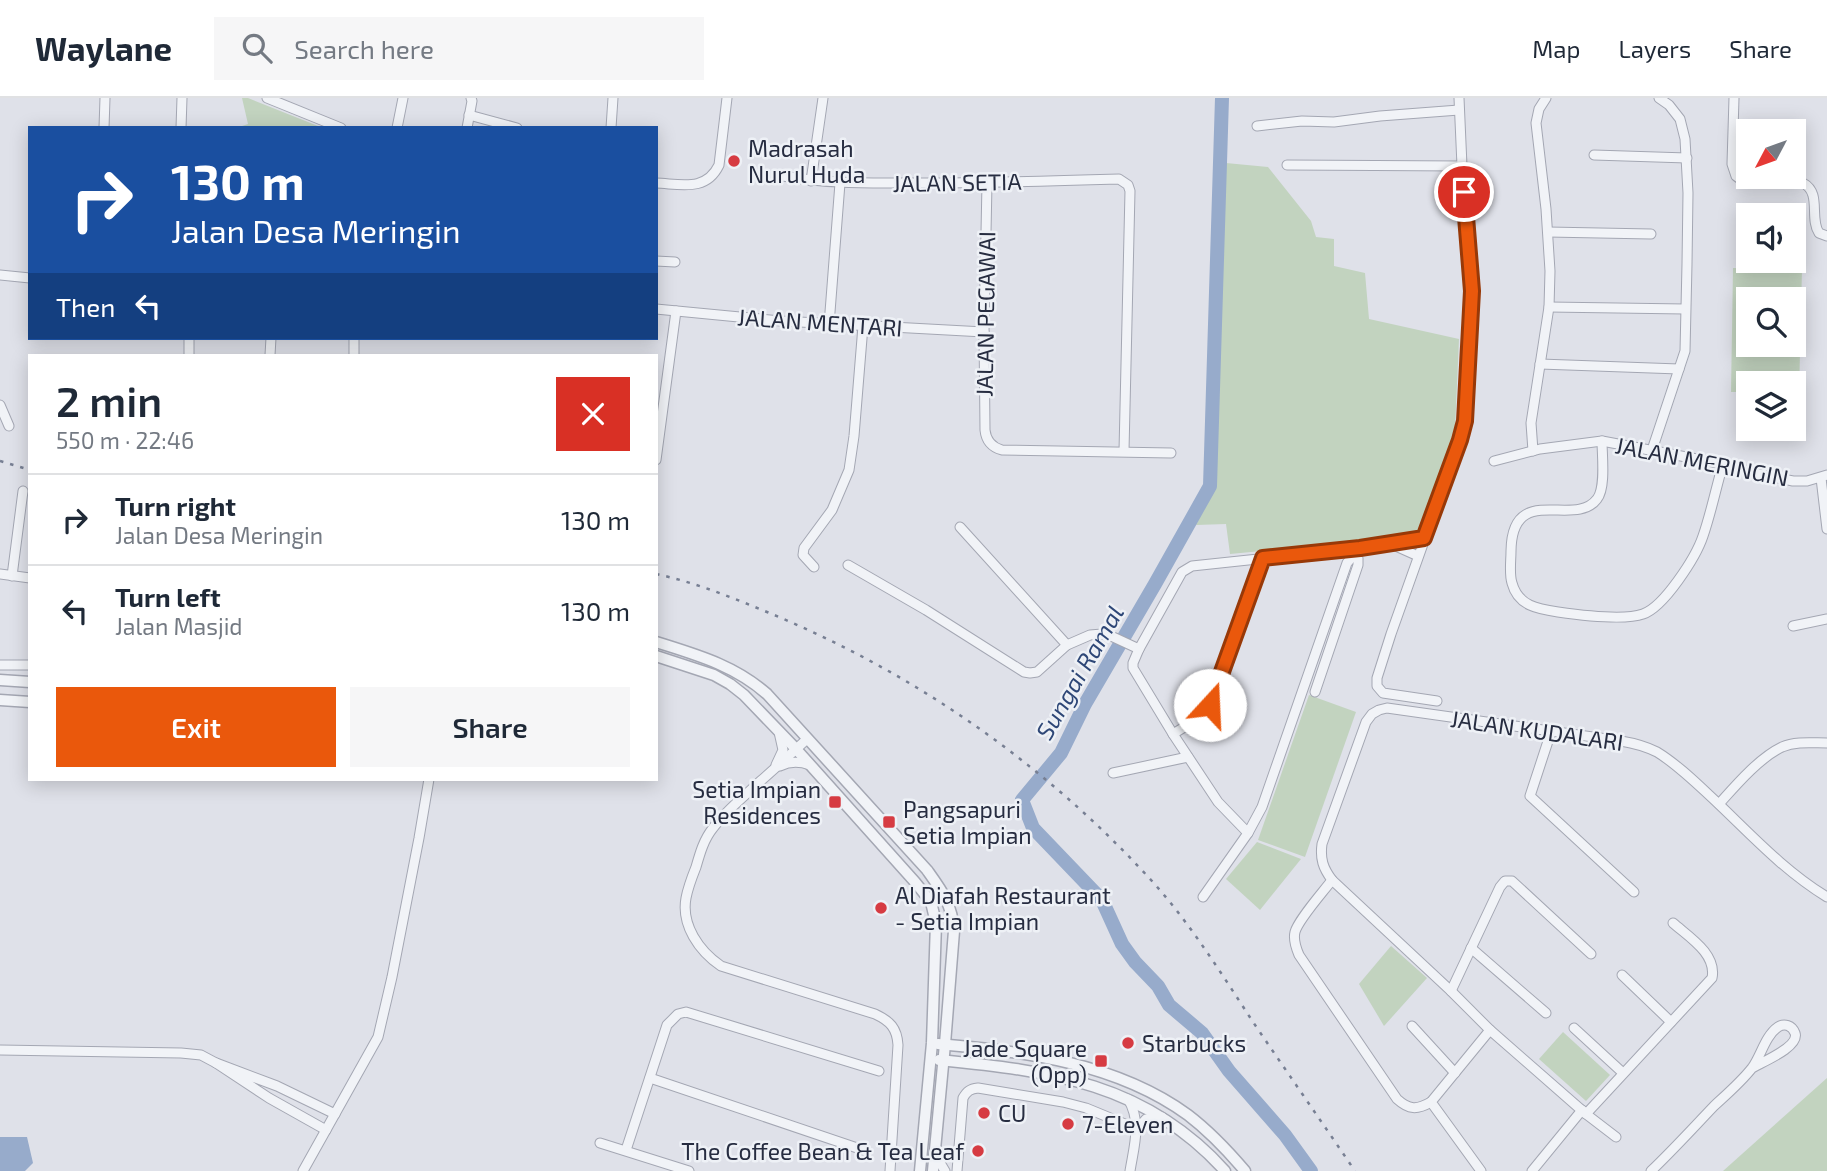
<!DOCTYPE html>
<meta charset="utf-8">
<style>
body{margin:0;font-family:"Exo 2",sans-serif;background:#f6f6f7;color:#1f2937;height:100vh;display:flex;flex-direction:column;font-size:26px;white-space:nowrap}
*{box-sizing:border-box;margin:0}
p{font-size:23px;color:#747a83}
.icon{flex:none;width:38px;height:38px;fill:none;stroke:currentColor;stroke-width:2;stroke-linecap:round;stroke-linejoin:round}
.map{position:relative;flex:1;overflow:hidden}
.drawer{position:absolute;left:28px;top:256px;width:630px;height:427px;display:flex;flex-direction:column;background:#fff;border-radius:0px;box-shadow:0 4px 18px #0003}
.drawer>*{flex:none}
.hud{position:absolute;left:28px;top:28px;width:630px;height:214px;border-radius:0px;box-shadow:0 4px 18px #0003;background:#1a4fa0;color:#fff;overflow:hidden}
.needle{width:46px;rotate:229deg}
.buttons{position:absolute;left:1736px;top:21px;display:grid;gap:14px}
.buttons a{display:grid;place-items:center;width:70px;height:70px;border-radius:0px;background:#fff;box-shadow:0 4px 18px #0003;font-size:35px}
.pin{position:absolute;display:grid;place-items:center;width:60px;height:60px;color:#fff;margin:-30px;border:4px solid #fff;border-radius:50%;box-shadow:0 2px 7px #0007}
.me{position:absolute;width:77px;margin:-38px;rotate:20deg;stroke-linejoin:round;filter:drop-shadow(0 0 5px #0008)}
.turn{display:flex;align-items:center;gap:24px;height:147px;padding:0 28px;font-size:32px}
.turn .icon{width:91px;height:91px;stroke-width:2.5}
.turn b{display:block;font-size:49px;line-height:60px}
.then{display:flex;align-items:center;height:66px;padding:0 28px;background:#0003;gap:14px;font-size:26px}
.round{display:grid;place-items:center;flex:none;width:74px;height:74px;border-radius:0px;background:#f6f6f7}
.head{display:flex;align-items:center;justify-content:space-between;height:119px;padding:0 28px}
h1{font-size:42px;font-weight:600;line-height:52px}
.primary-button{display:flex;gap:14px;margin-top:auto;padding:14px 28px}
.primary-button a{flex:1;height:80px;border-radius:0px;background:#ea580c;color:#fff;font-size:28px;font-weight:600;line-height:80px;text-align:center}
.primary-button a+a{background:#f6f6f7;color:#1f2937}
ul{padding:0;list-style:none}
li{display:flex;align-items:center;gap:21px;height:91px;padding:0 28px;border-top:2px solid #e0e1e3}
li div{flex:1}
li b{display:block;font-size:26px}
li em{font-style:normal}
header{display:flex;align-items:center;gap:42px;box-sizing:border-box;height:98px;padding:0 35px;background:#fff;border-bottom:2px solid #e0e1e3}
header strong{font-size:33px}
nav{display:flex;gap:38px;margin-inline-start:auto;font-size:24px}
.search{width:490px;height:63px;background:#f6f6f7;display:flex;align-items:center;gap:18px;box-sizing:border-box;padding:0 24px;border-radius:0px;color:#747a83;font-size:26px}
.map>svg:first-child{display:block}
.green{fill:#c2d3bf;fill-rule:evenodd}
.water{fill:#97abcb}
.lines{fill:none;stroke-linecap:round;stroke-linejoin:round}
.river{stroke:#97abcb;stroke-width:14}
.minor-casing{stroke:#a4a7b3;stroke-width:11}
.tertiary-casing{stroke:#a4a7b3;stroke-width:13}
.minor{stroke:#f1f3f7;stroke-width:9}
.tertiary{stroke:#f1f3f7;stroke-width:10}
.rail{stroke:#777f93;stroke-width:2.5;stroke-dasharray:3.5 7;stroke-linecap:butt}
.route-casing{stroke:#983908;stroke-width:18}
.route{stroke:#ea580c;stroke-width:12}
.poi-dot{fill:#d63b42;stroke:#eef1f6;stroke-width:2.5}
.labels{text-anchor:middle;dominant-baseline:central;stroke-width:5;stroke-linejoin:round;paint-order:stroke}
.poi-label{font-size:23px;fill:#272d41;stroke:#eef1f6;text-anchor:start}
.street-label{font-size:23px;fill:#272d41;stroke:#eef1f6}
.water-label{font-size:24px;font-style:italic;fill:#2e4777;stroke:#eef1f6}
</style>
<header>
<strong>Waylane</strong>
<div class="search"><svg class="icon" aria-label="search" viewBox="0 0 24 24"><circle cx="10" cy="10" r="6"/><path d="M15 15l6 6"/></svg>Search here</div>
<nav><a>Map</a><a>Layers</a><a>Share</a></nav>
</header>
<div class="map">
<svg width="1827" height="1073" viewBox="0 0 1827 1073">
<rect width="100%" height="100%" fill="#dfe1e9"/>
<g class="green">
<polygon points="242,0 248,0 323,30 236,30 248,26"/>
<polygon points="1226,65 1268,69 1311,123 1316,139 1334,141 1334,168 1365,175 1369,221 1459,241 1455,331 1420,438 1230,456 1226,426 1196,427 1216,385"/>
<path d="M1733,170L1802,171L1799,296L1794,295V285H1748V294H1731ZM1794,201V247H1748V201Z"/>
<polygon points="1309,597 1356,614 1305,759 1258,742"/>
<polygon points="1257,744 1301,761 1260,812 1226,781"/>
<polygon points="1391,848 1427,880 1384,928 1359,886"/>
<polygon points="1563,934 1610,977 1586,1003 1539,961"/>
<polygon points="1827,980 1827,1073 1723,1073"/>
</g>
<polygon class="water" points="0,1039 27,1039 33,1065 25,1073 0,1073"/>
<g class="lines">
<polyline class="river" points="1222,0 1210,388 1155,486 1085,606 1061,655 1022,702 1033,730 1102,802 1122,846 1135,864 1158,888 1169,907 1202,935 1229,973 1285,1037 1311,1073"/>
<defs>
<g id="minor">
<polyline points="267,0 341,30"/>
<path d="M1734,0L1732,66L1736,78L1744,84L1803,85C1822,95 1809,120 1819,135L1827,138"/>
<polyline points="469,17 517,30"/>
<polyline points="1257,28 1302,23 1334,24 1380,18 1459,12"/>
<polyline points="104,30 105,0"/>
<polyline points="181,30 182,0"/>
<polyline points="397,30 403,0"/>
<polyline points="467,30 472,3 471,0"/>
<polyline points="611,30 613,0"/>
<polyline points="1594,57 1687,60"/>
<polyline points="1287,67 1462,68"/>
<path d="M783,78C828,86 873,85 918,85C985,85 1052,83 1119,81L1128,87L1130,93L1124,353"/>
<polyline points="811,83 823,0"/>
<path d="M656,85C681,86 706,94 719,67L727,0"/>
<path d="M987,85L984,234L985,332C986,342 991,349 1002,352L1171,355"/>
<polyline points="1548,134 1651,136"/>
<polyline points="656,163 675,164"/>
<polyline points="0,177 30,180"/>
<polyline points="1549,209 1685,211"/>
<polyline points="656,211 781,223 984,234"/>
<polyline points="829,227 840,85"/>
<polyline points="189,240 189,257"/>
<polyline points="270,257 271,240"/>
<polyline points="354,257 354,240"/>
<polyline points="1540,266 1679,271"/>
<polyline points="0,307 9,328"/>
<path d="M1602,343C1602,357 1606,390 1597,401C1575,431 1512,383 1511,453C1511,463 1509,476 1512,485C1518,508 1538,511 1558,514C1579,517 1623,523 1643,516C1664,509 1696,459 1703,438C1711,415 1716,390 1723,366"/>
<polyline points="1652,352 1685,253 1687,166 1688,95 1685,41 1680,21 1669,7 1659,0"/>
<polyline points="1533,353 1531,325 1549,209 1550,173 1546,111 1536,25 1539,11 1546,0"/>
<polyline points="656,362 676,213"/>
<polyline points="1494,363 1540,351 1602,343 1723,366 1763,377 1793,383 1807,383 1827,377"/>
<polyline points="1821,380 1827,431"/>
<polyline points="960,429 1067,547"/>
<polyline points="1391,446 1418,458"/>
<polyline points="848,467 926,512 1024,574 1030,575 1037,574 1067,547 1090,537 1102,536 1111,538 1139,551"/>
<polyline points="814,469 803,457 804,450 832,412 849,372 854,338 863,228"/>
<polyline points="0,476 30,480"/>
<polyline points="12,478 23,393"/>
<polyline points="1793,528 1827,521"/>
<polyline points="0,567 30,567"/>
<polyline points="1315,594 1358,467 1358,460 1355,458"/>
<polyline points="1437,603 1383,595 1377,588 1377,580 1391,536 1460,342 1465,323 1472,193 1462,68 1459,0"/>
<polyline points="1551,634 1530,698 1634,794"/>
<polyline points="1173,636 1199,620 1210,607 1263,460"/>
<path d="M807,641C790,657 773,672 755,688C741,701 725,714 713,730C704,741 700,755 696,769C692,779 688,789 686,800C681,827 699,853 721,868L875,916C890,923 897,930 898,947L890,1073"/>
<polyline points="776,667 783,652 779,634"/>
<path d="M780,668C790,663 799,663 810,667"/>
<polyline points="1113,675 1188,659"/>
<path d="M1719,706C1736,687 1759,660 1782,649C1796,643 1812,645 1827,645"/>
<polyline points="1248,735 1218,704 1173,636 1133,570 1133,565 1139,551 1182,474 1192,468 1360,450 1425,440"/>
<path d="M1332,782C1323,794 1298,822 1295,834C1293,842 1296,850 1299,857L1397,1001C1409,1012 1417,1012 1431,1004"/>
<polyline points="1203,799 1248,735 1262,709 1347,465 1352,459 1355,458 1360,450"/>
<polyline points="1471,850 1546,915"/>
<polyline points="1622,877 1671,924"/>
<polyline points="1451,893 1500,789 1505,783 1512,783 1591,856"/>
<polyline points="1412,928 1455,975"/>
<polyline points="1574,930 1623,975"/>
<polyline points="0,952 181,955 201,957 216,965"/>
<polyline points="650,980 866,1053"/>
<path d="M1128,1001C1142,1024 1134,1048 1130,1073"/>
<path d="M1586,1016L1712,880C1717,856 1689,839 1673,825"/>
<polyline points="1137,1031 1146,1021 1162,1019"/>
<polyline points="326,1032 269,1000 216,965 277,988 335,1016"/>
<path d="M1616,1039L1586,1016L1490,932L1451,893L1332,782C1323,770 1320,761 1322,746L1366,624L1372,616L1379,612L1387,610L1621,643C1633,645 1645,648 1657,654C1675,665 1692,681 1708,696C1746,731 1781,771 1827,799"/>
<polyline points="600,1045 689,1073"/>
<polyline points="626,1052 667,927 678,916 686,914 879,973"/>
<polyline points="938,1053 939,1063 945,1073"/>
<polyline points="303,1073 378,939 392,879 419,740 429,681"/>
<path d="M957,1073L963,1000C967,993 970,991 978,990L1063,1004L1086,1010L1137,1031"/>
<polyline points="1481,1073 1431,1004 1490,932"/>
<polyline points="1532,1073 1582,1012"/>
<path d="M1651,1073C1673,1052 1693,1030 1714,1008C1727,996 1741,984 1752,970C1761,958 1765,938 1778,929C1784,925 1792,927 1795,935C1800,949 1762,964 1752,970"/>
</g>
<g id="tertiary">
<path d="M656,544C697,557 734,567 767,596L927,772C942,793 952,806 954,833L945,946L933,1073"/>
<polyline points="656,558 714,577 730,586 744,597 796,651 915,784 931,804 936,825 932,945 920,1073"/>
<polyline points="0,582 30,584"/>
<polyline points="0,602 30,604"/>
<path d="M938,946C1023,953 1117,965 1188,1017C1209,1033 1228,1053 1245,1073"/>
<path d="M939,962C1051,973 1146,985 1225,1073"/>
</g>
</defs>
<use href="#minor" class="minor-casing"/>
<use href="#tertiary" class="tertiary-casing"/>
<use href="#minor" class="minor"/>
<use href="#tertiary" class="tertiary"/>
<g class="rail">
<polyline points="0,363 30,372"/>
<path d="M656,476C694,484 731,499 767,514C913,574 1044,665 1151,782C1190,825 1221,875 1253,924C1287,974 1321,1023 1355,1073"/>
</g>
</g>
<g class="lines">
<defs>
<polyline id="route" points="1210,607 1263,460 1360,450 1424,440 1460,342 1465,323 1472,193 1464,94"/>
</defs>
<use href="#route" class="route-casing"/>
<use href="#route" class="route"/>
</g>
<g class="poi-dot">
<circle cx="734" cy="63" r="7"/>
<rect x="828" y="697" width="14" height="14" rx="3.5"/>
<rect x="882" y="717" width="14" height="14" rx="3.5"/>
<circle cx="881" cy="810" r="7"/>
<circle cx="1128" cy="945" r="7"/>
<rect x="1094" y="956" width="14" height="14" rx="3.5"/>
<circle cx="984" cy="1015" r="7"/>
<circle cx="1068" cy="1026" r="7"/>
<circle cx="978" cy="1053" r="7"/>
</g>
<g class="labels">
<g class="poi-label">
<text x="748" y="50">Madrasah<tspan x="748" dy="26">Nurul Huda</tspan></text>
<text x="821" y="691" text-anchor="end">Setia Impian<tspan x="821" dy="26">Residences</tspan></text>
<text x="903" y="711">Pangsapuri<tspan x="903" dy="26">Setia Impian</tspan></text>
<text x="895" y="797">Al Diafah Restaurant<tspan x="895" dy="26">- Setia Impian</tspan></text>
<text x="1142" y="945">Starbucks</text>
<text x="1087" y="950" text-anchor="end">Jade Square<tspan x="1087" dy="26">(Opp)</tspan></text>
<text x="998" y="1015">CU</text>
<text x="1082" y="1026">7-Eleven</text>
<text x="964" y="1053" text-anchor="end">The Coffee Bean &amp; Tea Leaf</text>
</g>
<g class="street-label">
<text transform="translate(957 84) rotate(-1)">JALAN SETIA</text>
<text transform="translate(985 216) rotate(-89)">JALAN PEGAWAI</text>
<text transform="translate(820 224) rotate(4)">JALAN MENTARI</text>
<text transform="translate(1702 363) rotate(11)">JALAN MERINGIN</text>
<text transform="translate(1537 632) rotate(8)">JALAN KUDALARI</text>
</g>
<g class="water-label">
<text transform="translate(1079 574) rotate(-60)">Sungai Ramal</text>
</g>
</g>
</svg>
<div class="buttons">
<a><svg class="needle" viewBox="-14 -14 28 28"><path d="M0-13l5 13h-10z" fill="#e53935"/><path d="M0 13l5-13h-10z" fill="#747a83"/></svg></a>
<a><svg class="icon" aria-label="sound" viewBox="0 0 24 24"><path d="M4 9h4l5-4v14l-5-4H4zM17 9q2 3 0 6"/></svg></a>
<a><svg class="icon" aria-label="search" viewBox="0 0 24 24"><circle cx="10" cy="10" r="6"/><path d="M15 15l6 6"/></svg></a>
<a><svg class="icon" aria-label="layers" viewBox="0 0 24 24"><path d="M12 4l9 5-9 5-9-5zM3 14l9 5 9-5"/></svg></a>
</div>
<div class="pin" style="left:1464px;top:94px;background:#d93025"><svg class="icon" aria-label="arrive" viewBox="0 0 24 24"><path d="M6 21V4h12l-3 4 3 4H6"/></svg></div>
<svg class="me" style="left:1210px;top:607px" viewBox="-20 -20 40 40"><circle r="19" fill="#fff"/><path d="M0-13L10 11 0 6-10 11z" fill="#ea580c"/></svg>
<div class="hud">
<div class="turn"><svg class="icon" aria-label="right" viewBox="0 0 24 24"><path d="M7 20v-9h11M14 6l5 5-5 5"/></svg><div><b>130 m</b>Jalan Desa Meringin</div></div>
<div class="then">Then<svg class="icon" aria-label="left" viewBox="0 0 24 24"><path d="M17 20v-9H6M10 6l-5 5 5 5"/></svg></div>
</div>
<section class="drawer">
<div class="head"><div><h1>2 min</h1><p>550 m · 22:46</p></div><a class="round" style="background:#d93025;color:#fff"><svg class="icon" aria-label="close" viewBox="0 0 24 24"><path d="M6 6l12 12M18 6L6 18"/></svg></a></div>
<ul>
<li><svg class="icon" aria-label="right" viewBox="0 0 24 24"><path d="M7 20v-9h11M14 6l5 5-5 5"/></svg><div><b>Turn right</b><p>Jalan Desa Meringin</p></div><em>130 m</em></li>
<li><svg class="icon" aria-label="left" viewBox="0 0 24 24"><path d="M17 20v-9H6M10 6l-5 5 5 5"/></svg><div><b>Turn left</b><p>Jalan Masjid</p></div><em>130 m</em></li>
</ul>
<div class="primary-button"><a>Exit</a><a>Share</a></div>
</section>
</div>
